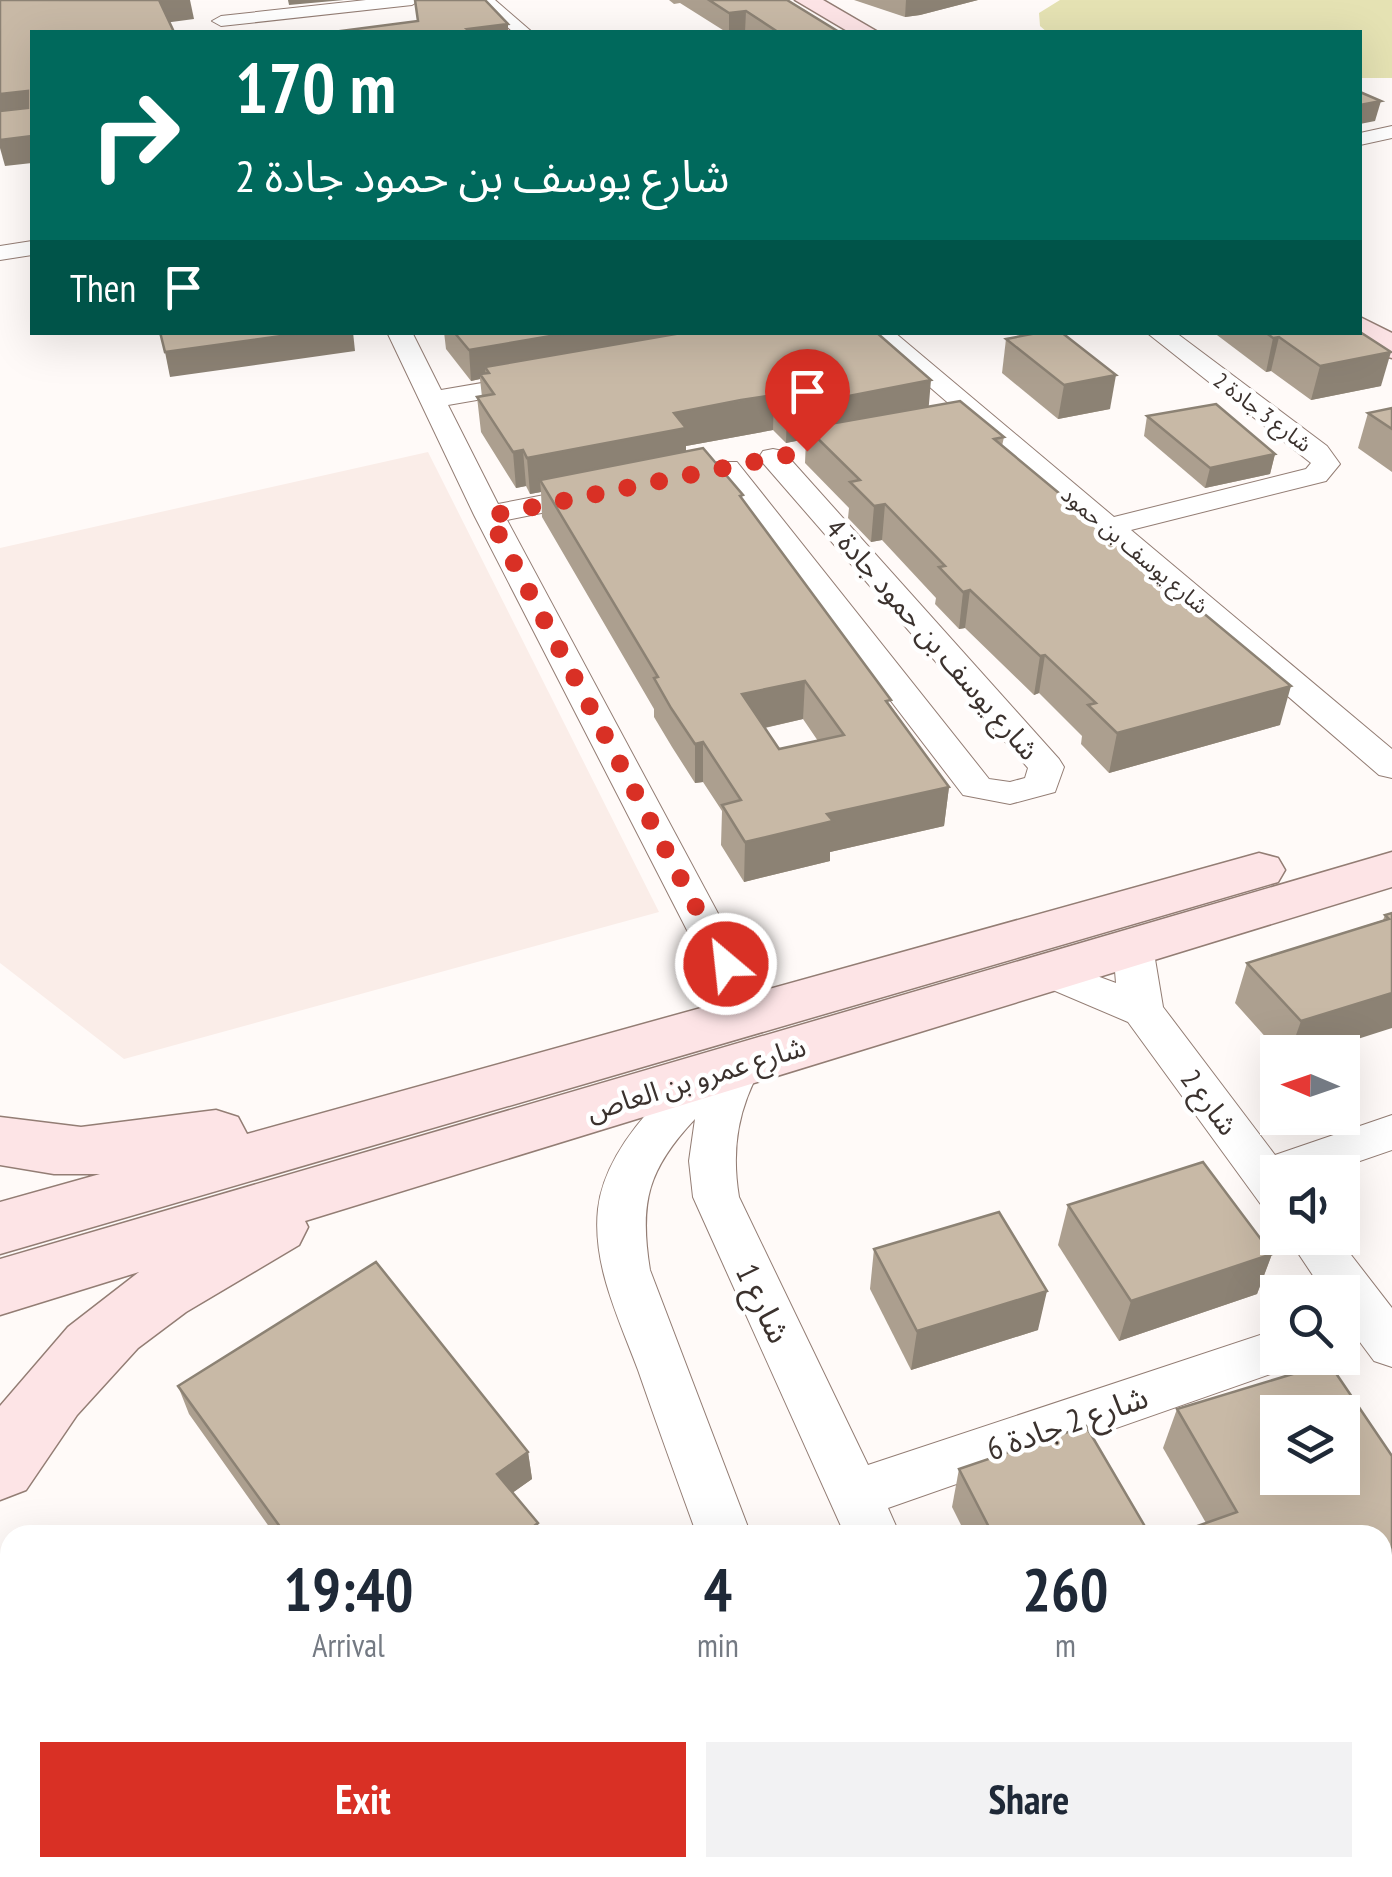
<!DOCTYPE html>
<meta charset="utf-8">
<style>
body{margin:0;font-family:"PT Sans Narrow","Noto Sans Arabic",sans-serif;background:#f2f2f3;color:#1f2937;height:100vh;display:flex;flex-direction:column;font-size:38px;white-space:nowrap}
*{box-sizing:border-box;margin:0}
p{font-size:32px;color:#747a83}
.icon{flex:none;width:55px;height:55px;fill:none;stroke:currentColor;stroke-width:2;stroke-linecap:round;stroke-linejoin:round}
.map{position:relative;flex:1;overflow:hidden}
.drawer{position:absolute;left:0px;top:1525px;width:1392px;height:352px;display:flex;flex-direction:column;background:#fff;border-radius:30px 30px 0 0;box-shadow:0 10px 40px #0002}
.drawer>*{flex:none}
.banner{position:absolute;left:30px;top:30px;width:1332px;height:305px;border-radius:0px;box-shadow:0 10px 40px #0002;background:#00695c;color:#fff;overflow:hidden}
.needle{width:65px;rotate:272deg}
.controls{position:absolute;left:1260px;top:1035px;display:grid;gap:20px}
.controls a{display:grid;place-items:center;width:100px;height:100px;border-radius:0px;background:#fff;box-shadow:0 10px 40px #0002;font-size:50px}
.pin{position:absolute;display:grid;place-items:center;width:85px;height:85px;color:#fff;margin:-102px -42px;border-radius:50% 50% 50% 0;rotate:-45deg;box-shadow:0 0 10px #0007}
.pin .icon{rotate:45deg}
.me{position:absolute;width:110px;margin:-55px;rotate:332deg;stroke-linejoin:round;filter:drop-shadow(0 0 8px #0008)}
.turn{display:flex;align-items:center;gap:35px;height:210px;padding:0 40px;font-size:45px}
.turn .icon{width:130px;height:130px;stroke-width:2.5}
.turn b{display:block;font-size:70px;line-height:85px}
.then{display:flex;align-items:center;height:95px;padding:0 40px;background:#0003;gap:20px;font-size:38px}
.eta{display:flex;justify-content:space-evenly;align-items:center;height:170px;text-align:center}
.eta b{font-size:60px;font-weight:800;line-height:70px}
.primary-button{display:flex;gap:20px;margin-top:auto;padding:20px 40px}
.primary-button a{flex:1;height:115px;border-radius:0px;background:#d93025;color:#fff;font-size:40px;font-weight:800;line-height:115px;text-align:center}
.primary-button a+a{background:#f2f2f3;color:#1f2937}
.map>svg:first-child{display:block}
.built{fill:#faede8}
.green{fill:#e5e2b3}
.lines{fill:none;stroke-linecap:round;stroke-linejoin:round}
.street-casing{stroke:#937d74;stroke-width:2}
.secondary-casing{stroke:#937d74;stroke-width:3}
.street{fill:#fff;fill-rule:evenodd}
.secondary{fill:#fde4e6;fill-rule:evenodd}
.wall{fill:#ac9f8f;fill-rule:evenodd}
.shaded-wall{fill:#8c8274}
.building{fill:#c8b9a6;stroke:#8c8274;stroke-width:2.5;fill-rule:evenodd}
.route{stroke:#d93025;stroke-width:18;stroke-dasharray:0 32.4}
.labels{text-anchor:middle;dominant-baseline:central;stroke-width:9;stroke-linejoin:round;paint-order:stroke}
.far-street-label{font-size:22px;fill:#3b322e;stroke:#fff}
.street-label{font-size:28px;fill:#3b322e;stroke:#fff}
.near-street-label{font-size:32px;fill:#3b322e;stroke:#fff}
</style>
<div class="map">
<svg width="1392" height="1877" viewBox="0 0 1392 1877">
<rect width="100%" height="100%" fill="#fffaf8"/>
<polygon class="built" points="428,452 659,912 124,1059 0,963 0,548"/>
<polygon class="green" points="1060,0 1392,0 1392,78 1360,78 1360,32 1047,32 1040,26 1039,13"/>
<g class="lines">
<defs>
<g id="street">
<polygon points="366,0 420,0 412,5 221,26 212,21 221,16"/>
<polygon points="477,0 495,0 532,32 513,32"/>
<polygon points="1392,126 1392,138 1360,145 1360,133"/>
<polygon points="32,241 32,255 0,260 0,246"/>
<polygon points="387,332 412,332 441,390 534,374 547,382 534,390 448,405 498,504 596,485 606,488 610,494 606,500 507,520 772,1014 766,1025 751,1029 736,1025 730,1014 474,515"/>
<polygon points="866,332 894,332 1114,517 1306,469 1311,463 1146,332 1175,332 1327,446 1340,464 1326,481 1131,530 1392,749 1392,778 1379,775"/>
<polygon points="773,449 783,451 1059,759 1064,767 1055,792 1010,804 963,795 717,474 713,468 717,462 737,462 989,779 1010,782 1025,778 1028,768 763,463 759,457 763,451"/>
<polygon points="1133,933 1147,937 1153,947 1163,1007 1275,1155 1392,1115 1392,1150 1328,1172 1278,1172 1278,1211 1262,1206 1128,1022 1034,982 1028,972 1034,962 1048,958 1116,983 1113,947 1119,937"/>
<path d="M741,1048L756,1053L763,1064C738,1108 731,1148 739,1197L868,1465L1278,1329V1358H1299L1296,1365L888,1508L900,1535H845L693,1197L689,1161L695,1119C648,1169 639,1202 650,1270L751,1535H697C677,1480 657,1425 638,1370C619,1319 592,1265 598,1209C603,1166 632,1128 661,1098C677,1081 695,1053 721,1061L726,1053Z"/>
<polygon points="1288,1238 1338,1238 1392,1308 1392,1367 1374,1361 1342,1318 1342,1292 1324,1292"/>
<polygon points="815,1868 879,1868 883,1877 819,1877"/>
<polygon points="986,1868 1050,1868 1054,1877 990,1877"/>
</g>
<g id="secondary">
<polygon points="795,0 823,0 878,32 849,32"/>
<polygon points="1360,317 1392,333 1392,358 1380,355 1348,334 1360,332"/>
<polygon points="1392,852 1392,887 305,1221 308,1227 299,1245 186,1312 138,1348 77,1415 26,1490 0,1500 0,1406 68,1327 139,1272 0,1315 0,1259"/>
<polygon points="1259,853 1278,858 1285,870 1278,882 0,1254 0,1202 100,1174 54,1174 0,1165 0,1117 81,1127 216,1110 238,1117 247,1134"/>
</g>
</defs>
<use href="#street" class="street-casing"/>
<use href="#secondary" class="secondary-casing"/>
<use href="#street" class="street"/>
<use href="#secondary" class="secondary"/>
</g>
<g class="wall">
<polygon points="669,0 787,0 839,32 726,32 680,3 674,4"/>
<polygon points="854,0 978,0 920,15 905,17"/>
<path d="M444,332H876L929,407L1004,437L1002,446L1280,725L1109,773L1081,744L1082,736L1039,693L1034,695L965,628L959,629L935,604L936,598L882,540L871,542L848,518L849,508L805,463L806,439L786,443L773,430L686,446V452L743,500L949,787L944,826L830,852V861L744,882L721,845L722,811L703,782L695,783L672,747L654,717V709L542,517L541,492L530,494L526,486L516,488L481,432L477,397H482L480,379L471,381L446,349ZM803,719L818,741L779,749L765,728Z"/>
<polygon points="1213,332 1360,332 1381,386 1311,400 1271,371 1266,372"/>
<polygon points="1006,339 1110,409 1058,419 1002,373"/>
<polygon points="1392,408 1392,472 1358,448 1368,413"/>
<polygon points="1147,416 1275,454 1270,474 1205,488 1144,436"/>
<polygon points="1392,913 1317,1052 1279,1052 1235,1003 1247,963 1383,920 1385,915"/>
<polygon points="1068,1205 1272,1254 1257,1294 1119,1341 1058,1245"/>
<polygon points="874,1249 1038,1330 911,1370 870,1289"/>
<polygon points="178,1386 528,1452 532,1479 512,1493 538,1523 539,1535 275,1535 189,1414"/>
<polygon points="1177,1409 1382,1727 1206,1523 1163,1448"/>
<polygon points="959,1469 1150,1535 966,1535 952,1507"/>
<polygon points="600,1868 755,1868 759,1877 778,1877 603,1877"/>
</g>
<g class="shaded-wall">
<polygon points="159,0 190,0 194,19 164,23"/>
<polygon points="288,0 344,0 289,5"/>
<polygon points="906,0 978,0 920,15 905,17"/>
<polygon points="746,11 745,32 729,32 729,13"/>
<polygon points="508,24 508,32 467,32 467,29"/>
<polygon points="28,91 32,108 0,120 0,94"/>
<polygon points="1381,101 1375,121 1360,124 1360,105"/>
<polygon points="32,136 32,163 5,166 0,148 0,140"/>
<polygon points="310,332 353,332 355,351 170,377 165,352"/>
<polygon points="574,332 748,332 489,373 485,367 486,378 480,374 480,379 471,381 469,350"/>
<polygon points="1279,337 1271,371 1266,372 1273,338"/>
<polygon points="1391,352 1381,386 1311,400 1320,366"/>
<polygon points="1116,375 1110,409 1058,419 1064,385"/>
<polygon points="931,380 928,415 807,428 806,439 786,443 787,408"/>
<polygon points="774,395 773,430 686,446 686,463 540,480 541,492 530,494 527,458 674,413"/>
<polygon points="523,450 526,486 516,488 513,452"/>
<polygon points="1275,454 1270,474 1205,488 1210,468"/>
<polygon points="885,504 882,540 871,542 874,506"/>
<polygon points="970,590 965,628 959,629 963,592"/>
<polygon points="1045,655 1039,693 1034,695 1040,656"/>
<polygon points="805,681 803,719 741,733 742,694"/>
<polygon points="1291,686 1280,725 1109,773 1117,733"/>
<polygon points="703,742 703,782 695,783 695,744"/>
<polygon points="949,787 944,826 830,852 830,861 744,882 745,842 827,814"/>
<polygon points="1392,993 1392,1028 1317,1052 1290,1052 1301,1021"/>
<polygon points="1272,1254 1257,1294 1119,1341 1131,1301"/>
<polygon points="1047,1291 1038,1330 911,1370 917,1331"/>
<polygon points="528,1452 532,1479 501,1501 497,1474"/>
<polygon points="538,1523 539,1535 522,1535"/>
<polygon points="1392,1696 1392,1724 1382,1727 1382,1698"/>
<polygon points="325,1868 355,1868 356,1872 342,1877 329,1877"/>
</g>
<g class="building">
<polygon points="0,0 159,0 174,32 32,32 32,136 0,140 0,111 28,108 28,91 0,94"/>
<polygon points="415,0 485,0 508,24 467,29 471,32 333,32 418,21"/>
<polygon points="709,0 787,0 839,32 778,32 746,11 729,13"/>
<polygon points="1360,92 1381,101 1360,105"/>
<polygon points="160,332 310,332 165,352"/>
<polygon points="454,332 574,332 469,350"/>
<polygon points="687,332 876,332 931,380 787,408 774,395 741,400 674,413 686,428 527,458 523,450 513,452 477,397 494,394 480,374 489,373 485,367"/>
<polygon points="1042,332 1061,332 1116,375 1064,385 1006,339"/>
<polygon points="1265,332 1360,332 1391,352 1320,366 1279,337 1273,338"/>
<polygon points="960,401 1004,437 994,439 1291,686 1117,733 1088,705 1096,703 1045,655 1040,656 970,590 963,592 939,567 945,566 885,504 874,506 850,482 860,480 807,428"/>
<polygon points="1216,404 1275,454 1210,468 1147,416"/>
<polygon points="1392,408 1392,429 1368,413"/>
<path d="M703,448L743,495L740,496L891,700L886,701L949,787L827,814L833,821L745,842L722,805L741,800L703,742L695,744L671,708L654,678L658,677L540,480ZM805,681L844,735L779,749L742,694Z"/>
<polygon points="1392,913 1392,993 1301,1021 1247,963 1389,919 1385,915"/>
<polygon points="1203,1162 1272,1254 1131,1301 1068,1205"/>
<polygon points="999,1212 1047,1291 917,1331 874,1249"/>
<polygon points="376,1262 528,1452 497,1474 538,1523 522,1535 286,1535 178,1386"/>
<path d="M1329,1363L1392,1456V1696L1382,1698V1535H1172L1237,1512L1177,1409ZM1278,1412H1342V1478H1278Z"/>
<polygon points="1086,1426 1150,1535 993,1535 959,1469"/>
<polygon points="351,1868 540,1868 543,1877 353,1877"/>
<polygon points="606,1868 755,1868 759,1877 775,1869 778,1877 609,1877"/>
</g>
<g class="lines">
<polyline class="route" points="726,964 489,516 807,451"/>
</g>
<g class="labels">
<g class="far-street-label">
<text transform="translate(1263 412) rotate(37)">شارع 3 جادة 2</text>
<text transform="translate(1135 550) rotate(40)">شارع يوسف بن حمود</text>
</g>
<g class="street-label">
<text transform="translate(933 639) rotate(49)">شارع يوسف بن حمود جادة 4</text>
<text transform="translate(696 1078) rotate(-17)">شارع عمرو بن العاص</text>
<text transform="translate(1210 1102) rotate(53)">شارع 2</text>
</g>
<g class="near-street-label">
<text transform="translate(764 1303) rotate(64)">شارع 1</text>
<text transform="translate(1067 1422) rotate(-19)">شارع 2 جادة 6</text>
</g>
</g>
</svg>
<div class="controls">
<a><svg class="needle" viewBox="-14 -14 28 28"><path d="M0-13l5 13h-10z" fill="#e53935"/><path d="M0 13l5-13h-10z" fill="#747a83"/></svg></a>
<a><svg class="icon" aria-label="sound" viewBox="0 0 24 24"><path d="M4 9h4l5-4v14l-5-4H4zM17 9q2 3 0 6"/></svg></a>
<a><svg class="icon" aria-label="search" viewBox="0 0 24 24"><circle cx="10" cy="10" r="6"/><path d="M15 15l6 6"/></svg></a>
<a><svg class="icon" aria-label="layers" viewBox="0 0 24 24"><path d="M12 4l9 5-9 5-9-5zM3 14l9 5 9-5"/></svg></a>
</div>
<div class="pin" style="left:807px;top:451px;background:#d93025"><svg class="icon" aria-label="arrive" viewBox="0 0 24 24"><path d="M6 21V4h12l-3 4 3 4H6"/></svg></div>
<svg class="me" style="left:726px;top:964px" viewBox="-20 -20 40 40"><circle r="17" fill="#d93025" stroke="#fff" stroke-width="3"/><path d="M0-11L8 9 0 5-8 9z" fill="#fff"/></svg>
<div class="banner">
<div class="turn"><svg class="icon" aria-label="right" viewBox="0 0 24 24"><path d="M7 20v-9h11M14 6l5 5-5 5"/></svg><div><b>170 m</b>شارع يوسف بن حمود جادة 2</div></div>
<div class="then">Then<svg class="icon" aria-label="arrive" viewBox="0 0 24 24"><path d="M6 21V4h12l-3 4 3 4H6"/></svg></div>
</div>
<section class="drawer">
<div class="eta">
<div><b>19:40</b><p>Arrival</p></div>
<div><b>4</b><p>min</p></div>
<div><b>260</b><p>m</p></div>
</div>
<div class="primary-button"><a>Exit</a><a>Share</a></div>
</section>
</div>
